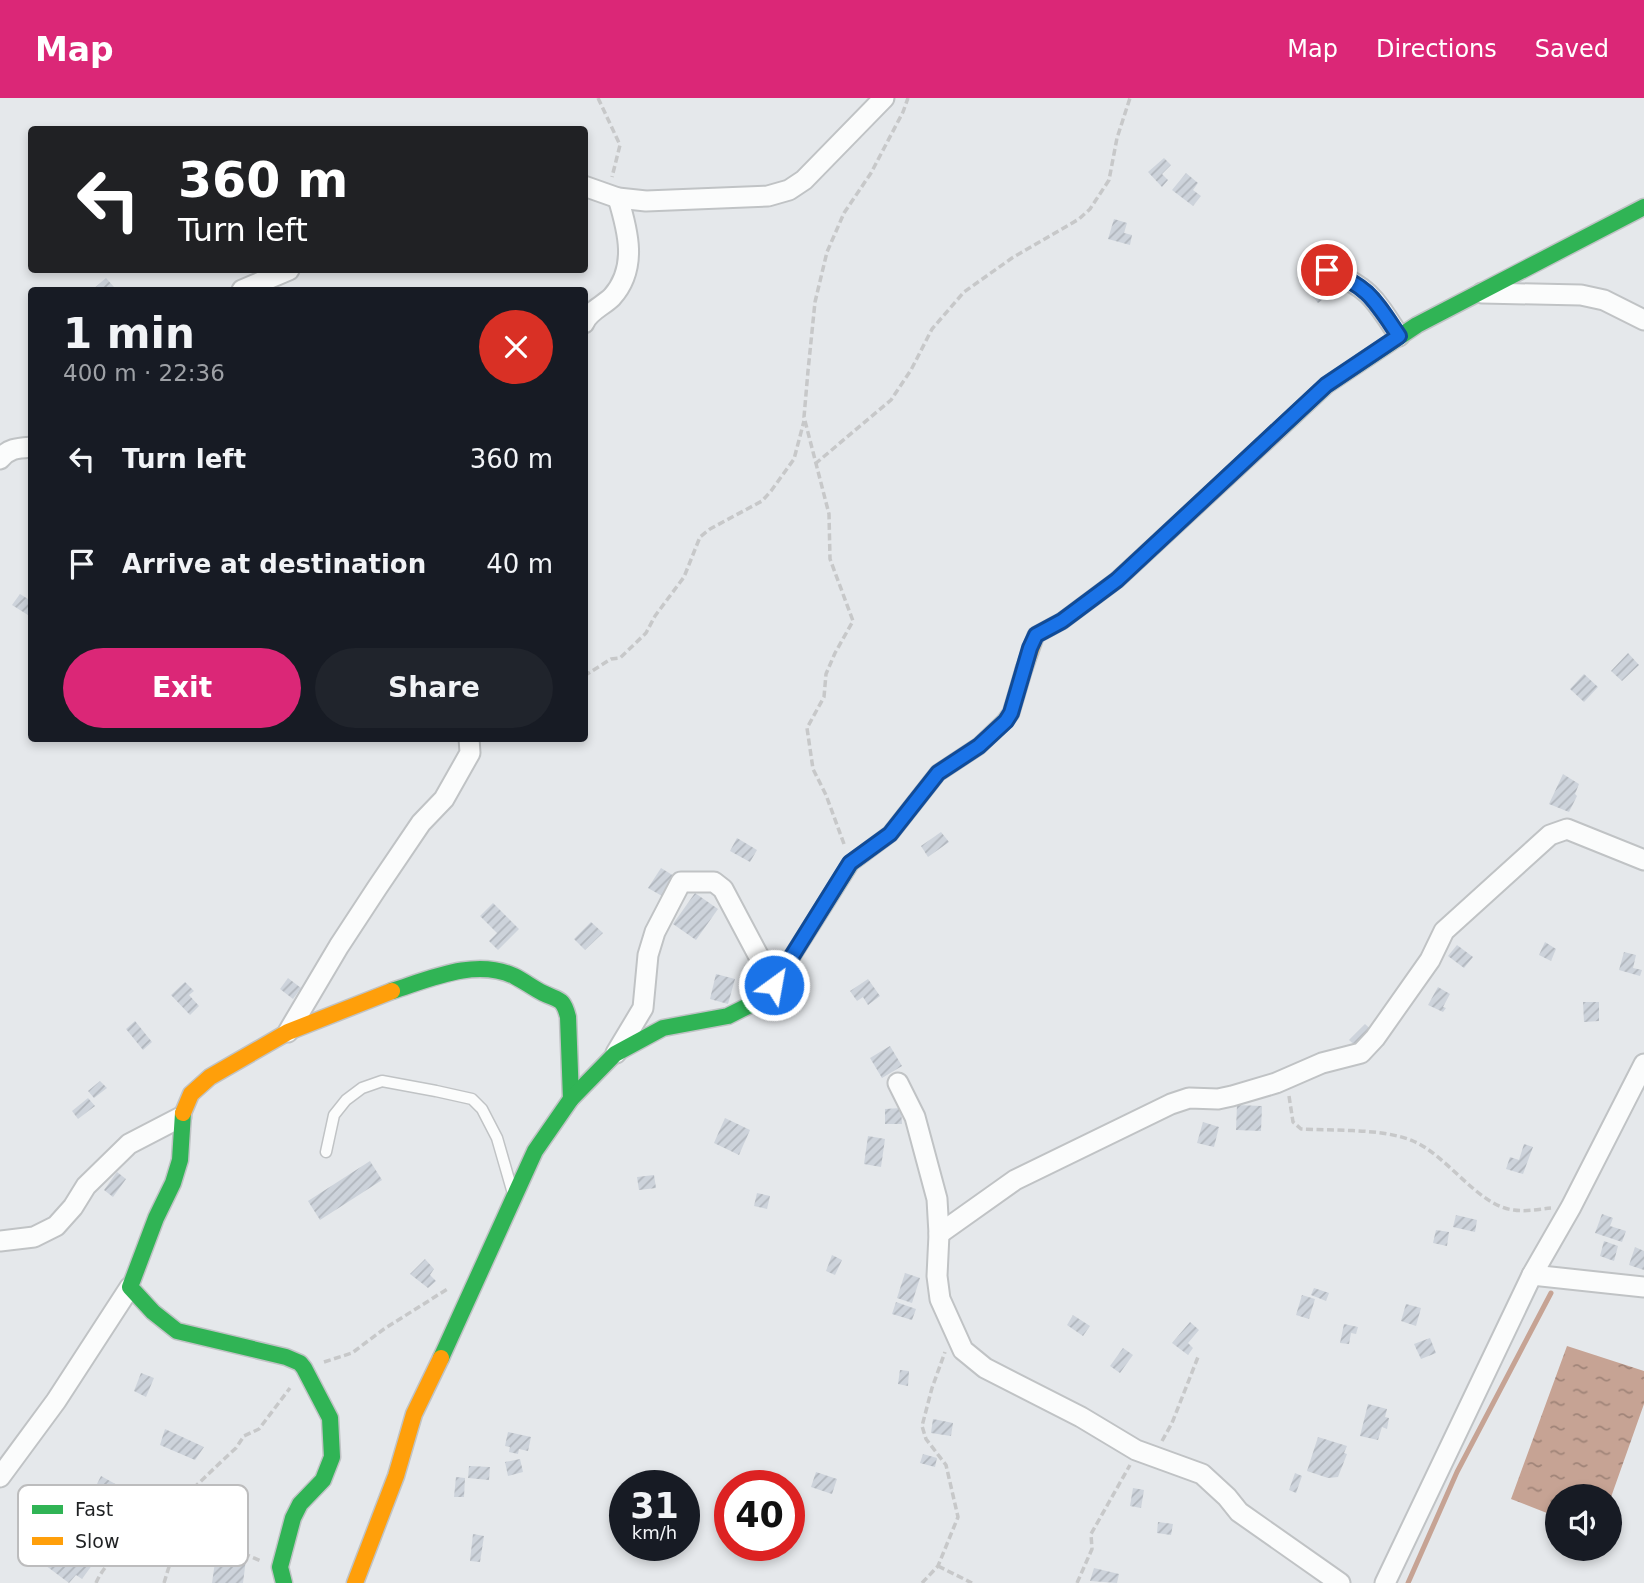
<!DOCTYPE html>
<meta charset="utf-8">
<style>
body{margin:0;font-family:"DejaVu Sans",sans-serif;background:#20242c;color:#f1f3f6;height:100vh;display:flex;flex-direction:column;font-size:26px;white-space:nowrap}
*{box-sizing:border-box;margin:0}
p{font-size:23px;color:#9ea1a6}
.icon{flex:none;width:38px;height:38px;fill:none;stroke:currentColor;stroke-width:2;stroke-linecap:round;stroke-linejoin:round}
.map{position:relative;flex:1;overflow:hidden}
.panel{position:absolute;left:28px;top:189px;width:560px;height:455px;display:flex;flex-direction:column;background:#171b24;border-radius:7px;box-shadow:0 4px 10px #0003}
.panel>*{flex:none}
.top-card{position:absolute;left:28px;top:28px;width:560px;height:147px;border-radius:7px;box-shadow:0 4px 10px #0003;background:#202124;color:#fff;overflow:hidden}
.controls{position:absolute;left:1545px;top:1386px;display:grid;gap:14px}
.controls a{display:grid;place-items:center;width:77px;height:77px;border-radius:50%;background:#171b24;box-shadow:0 4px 10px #0003;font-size:35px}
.speed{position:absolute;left:609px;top:1372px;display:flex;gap:14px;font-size:35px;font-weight:700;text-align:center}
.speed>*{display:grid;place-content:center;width:91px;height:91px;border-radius:50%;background:#171b24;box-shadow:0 4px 10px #0003;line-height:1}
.speed small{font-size:18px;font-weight:400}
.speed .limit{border:10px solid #d22;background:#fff;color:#111}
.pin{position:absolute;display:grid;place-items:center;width:60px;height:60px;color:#fff;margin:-30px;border:4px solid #fff;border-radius:50%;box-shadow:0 2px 7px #0007}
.me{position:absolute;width:77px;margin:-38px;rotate:32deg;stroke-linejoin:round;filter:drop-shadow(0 0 5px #0008)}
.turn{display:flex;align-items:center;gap:24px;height:147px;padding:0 35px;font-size:32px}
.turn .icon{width:91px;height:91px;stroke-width:2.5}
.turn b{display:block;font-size:49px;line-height:60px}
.round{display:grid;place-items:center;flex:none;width:74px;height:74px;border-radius:37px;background:#20242c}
.headline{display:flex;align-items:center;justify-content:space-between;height:119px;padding:0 35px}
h1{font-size:42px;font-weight:600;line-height:52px}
.button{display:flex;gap:14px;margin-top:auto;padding:14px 35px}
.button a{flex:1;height:80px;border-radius:42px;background:#db2777;color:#fff;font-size:28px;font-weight:600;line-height:80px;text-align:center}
.button a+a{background:#20242c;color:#f1f3f6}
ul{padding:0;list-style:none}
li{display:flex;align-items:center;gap:21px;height:105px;padding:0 35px}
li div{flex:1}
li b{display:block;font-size:26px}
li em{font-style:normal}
header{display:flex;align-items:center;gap:42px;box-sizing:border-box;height:98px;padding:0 35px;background:#db2777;color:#fff}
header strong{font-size:33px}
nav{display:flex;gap:38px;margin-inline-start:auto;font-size:24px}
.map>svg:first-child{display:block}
.water{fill:url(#water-ripples)}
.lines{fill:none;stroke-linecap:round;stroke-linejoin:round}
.stream{stroke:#c6a394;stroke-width:5}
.building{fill:url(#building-hatch)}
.lane-casing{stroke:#c0c3c5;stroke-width:13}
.street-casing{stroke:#c0c3c5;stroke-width:23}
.fast-casing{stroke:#c0c3c5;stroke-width:19}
.slow-casing{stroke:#c0c3c5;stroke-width:19}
.path{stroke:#c7c8c9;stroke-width:3.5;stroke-dasharray:7 3.5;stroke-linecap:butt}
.lane{stroke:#fbfcfc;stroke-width:10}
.street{stroke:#fbfcfc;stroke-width:19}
.fast{stroke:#30b455;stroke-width:16}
.slow{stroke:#ff9f0a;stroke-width:16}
.route-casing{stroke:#114b97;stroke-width:18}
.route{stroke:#1a73e8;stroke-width:12}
.key{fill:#fff;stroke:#bcbcbd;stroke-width:2}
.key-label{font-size:19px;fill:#1f2123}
</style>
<header>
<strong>Map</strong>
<nav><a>Map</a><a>Directions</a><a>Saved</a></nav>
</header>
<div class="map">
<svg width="1644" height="1485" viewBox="0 0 1644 1485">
<defs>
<pattern id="water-ripples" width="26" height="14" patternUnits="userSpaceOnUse" patternTransform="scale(1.75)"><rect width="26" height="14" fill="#c6a394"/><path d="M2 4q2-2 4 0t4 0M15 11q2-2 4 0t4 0" fill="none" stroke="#a08478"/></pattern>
<pattern id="building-hatch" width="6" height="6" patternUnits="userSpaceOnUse" patternTransform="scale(1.75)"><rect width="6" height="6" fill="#cdd3db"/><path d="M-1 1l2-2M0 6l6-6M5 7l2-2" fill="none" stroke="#b0b5bc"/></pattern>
</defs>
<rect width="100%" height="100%" fill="#e5e8eb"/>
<polygon class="water" points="1567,1248 1644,1273 1644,1306 1610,1402 1610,1398 1558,1398 1557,1419 1511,1401"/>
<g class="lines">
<polyline class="stream" points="1408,1485 1457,1374 1551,1195"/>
</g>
<g class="building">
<polygon points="1164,60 1171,67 1162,76 1168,82 1162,89 1148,74"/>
<polygon points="1186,75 1198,85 1193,92 1201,98 1193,108 1172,92"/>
<polygon points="1114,121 1127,125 1124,135 1132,137 1130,147 1108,141"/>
<polygon points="106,180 114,189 109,192 92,192"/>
<polygon points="1316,182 1329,197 1318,205 1306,190"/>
<polygon points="20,496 28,501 32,496 32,513 28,517 12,507"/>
<polygon points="1628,555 1639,567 1622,583 1611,573"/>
<polygon points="1584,576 1598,589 1584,604 1570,591"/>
<polygon points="1563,676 1579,686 1575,696 1577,698 1569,714 1549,706"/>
<polygon points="941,734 949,744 928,759 921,748"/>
<polygon points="737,740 757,752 750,764 730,753"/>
<polygon points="661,770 674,778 662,798 648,790"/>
<polygon points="695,795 718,811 696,842 673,826"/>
<polygon points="493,805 519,831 498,852 489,843 497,835 480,818"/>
<polygon points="591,824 603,835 585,852 574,841"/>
<polygon points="1545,844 1556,851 1551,863 1539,857"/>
<polygon points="1457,847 1473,859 1464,870 1448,858"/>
<polygon points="1624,854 1636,857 1633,870 1642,872 1640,878 1619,872"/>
<polygon points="716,876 735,881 728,906 710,901"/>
<polygon points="288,880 301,890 293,901 280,891"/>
<polygon points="868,881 880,898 868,907 863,899 857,903 850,893"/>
<polygon points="185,884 194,893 189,897 199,908 190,917 171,897"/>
<polygon points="1438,889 1450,896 1443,909 1446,910 1443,914 1428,907"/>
<polygon points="1583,904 1599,904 1599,923 1584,924"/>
<polygon points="135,923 152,944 143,952 126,931"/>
<polygon points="1365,926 1376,936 1360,952 1349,942"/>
<polygon points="890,948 902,968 882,980 870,960"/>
<polygon points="100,983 107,990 94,1000 88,993"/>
<polygon points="88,1000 95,1008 78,1021 72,1013"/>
<polygon points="1237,1007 1262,1008 1261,1033 1236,1032"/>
<polygon points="901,1010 902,1026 885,1026 885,1011"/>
<polygon points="725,1020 750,1032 739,1057 714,1045"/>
<polygon points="1203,1024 1219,1029 1214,1049 1197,1045"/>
<polygon points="868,1038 885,1041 881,1069 864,1066"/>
<polygon points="1524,1046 1533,1049 1523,1076 1506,1071 1510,1059 1519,1062"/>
<polygon points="370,1063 382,1082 320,1122 308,1103"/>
<polygon points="117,1074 126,1081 113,1099 104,1092"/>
<polygon points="654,1077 656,1090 639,1092 637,1079"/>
<polygon points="757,1095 770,1098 767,1111 754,1108"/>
<polygon points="1602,1116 1613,1120 1610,1128 1626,1133 1622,1144 1595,1135"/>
<polygon points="1456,1117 1477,1122 1475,1134 1453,1129"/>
<polygon points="1436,1132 1449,1134 1447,1148 1433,1145"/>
<polygon points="1604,1143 1618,1148 1614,1163 1600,1158"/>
<polygon points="1635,1149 1644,1153 1644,1172 1629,1167"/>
<polygon points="832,1157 842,1162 835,1177 826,1173"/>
<polygon points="425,1161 434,1171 430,1177 436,1183 428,1190 410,1176"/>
<polygon points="905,1175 920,1180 912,1205 897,1200"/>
<polygon points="1314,1190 1329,1195 1326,1203 1311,1197"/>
<polygon points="1302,1197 1315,1201 1309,1221 1296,1217"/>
<polygon points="896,1204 916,1211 912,1222 892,1216"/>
<polygon points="1406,1206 1421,1210 1416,1228 1401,1223"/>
<polygon points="1073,1217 1090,1228 1083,1238 1067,1227"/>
<polygon points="1190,1224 1199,1232 1188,1245 1193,1250 1188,1257 1172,1245"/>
<polygon points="1344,1226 1358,1229 1356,1236 1351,1235 1349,1246 1340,1245"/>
<polygon points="1430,1240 1436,1255 1421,1261 1414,1246"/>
<polygon points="1123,1250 1133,1257 1120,1275 1110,1268"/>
<polygon points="900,1272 909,1273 908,1288 898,1286"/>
<polygon points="141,1275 154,1280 146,1299 134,1293"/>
<polygon points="1368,1306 1387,1311 1385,1319 1389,1320 1387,1331 1382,1329 1378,1342 1360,1338"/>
<polygon points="933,1321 953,1325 951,1338 931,1335"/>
<polygon points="165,1331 204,1349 195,1362 160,1347"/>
<polygon points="508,1334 531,1339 528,1353 519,1351 518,1356 509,1354 510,1349 505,1348"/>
<polygon points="1318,1339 1347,1348 1344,1355 1347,1356 1338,1379 1328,1380 1307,1373"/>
<polygon points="923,1356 937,1360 935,1369 920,1365"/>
<polygon points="520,1361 523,1374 508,1378 505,1364"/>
<polygon points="469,1368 490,1369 489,1382 468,1380"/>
<polygon points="816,1374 837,1381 832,1396 811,1389"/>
<polygon points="1295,1375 1302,1378 1296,1395 1289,1392"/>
<polygon points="101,1378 119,1388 113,1397 96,1388"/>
<polygon points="456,1379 465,1380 464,1399 454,1399"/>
<polygon points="1133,1390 1144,1392 1141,1410 1130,1408"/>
<polygon points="1158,1424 1173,1426 1171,1437 1157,1435"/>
<polygon points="473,1436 484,1438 480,1464 470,1463"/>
<polygon points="77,1444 98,1459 82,1481 76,1477 69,1485 45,1467 58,1449 63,1453 65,1450 70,1453"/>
<polygon points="216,1457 246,1461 243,1485 212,1485"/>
<polygon points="1094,1470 1119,1476 1117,1485 1090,1483"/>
</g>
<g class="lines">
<defs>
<polyline id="lane" points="326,1054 334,1017 346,1002 362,990 382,983 436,993 472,1001 482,1011 497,1040 512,1092"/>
<g id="street">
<polyline points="584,88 618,100 646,103 768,98 789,92 804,82 884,0"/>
<path d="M1327,172C1369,189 1375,201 1399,238"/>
<polyline points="242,192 289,172"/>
<polyline points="1482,195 1581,197 1604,202 1644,222"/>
<path d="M584,225C589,213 603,208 612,199C638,170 628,133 618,100"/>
<path d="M0,361C9,350 18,350 32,349"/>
<polyline points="288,934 339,848 377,790 421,725 444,701 470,655 469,640"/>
<polyline points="616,955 643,910 648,857 655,834 681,784 714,784 723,791 774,887"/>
<polyline points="898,985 915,1019 937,1101 939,1136 937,1178 940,1201 963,1252 985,1270 1081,1319 1136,1352 1202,1376 1227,1399 1239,1414 1340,1485"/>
<polyline points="939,1136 1015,1082 1171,1006 1189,1000 1218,1001 1232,998 1276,985 1322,965 1361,955 1375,940 1430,862 1444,833 1550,737 1567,731 1644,762"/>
<polyline points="0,1143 34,1139 56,1128 73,1109 86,1088 129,1046 181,1019"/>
<polyline points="1532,1177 1644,1189"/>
<polyline points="0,1379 56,1303 130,1189"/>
<polyline points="1385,1485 1532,1177 1571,1109 1644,966"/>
</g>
<g id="fast">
<polyline points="1280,331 1327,287 1417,227 1644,109"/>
<path d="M392,893C430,881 475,860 514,878C524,883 533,890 543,895C559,903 563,899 568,919L571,1001"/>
<polyline points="183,1015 180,1062 173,1085 156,1120 130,1189 153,1214 177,1233 286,1259 300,1265 304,1270 330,1320 332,1359 323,1382 300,1406 293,1420 280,1469 284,1485"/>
<polyline points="441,1260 535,1053 571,1001 615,956 663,930 728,918 754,905 774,887 851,765 890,736 938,675 979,648 1005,623 1011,615 1024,571"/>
</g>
<g id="slow">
<polyline points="1024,571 1036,537 1062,523 1117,482 1280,331"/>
<polyline points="183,1015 191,996 210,979 288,934 392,893"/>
<polyline points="355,1485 396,1378 414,1316 441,1260"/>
</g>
</defs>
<use href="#lane" class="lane-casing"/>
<use href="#street" class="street-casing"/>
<use href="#fast" class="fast-casing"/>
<use href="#slow" class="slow-casing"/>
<g class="path">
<polyline points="598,0 620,47 612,79"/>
<polyline points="815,366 891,302 911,272 932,231 964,194 1012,160 1079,121 1090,111 1109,82 1117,40 1130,0"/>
<polyline points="584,578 611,561 620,560 646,535 655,518 684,479 700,439 710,431 762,403 771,393 794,361 804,323"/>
<polyline points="844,746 826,697 813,671 807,630 824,599 826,576 835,555 853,523 830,461 829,416 804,319 808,273 815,204 827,154 844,115 871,75 903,14 908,0"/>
<path d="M1289,998L1293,1024L1301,1031C1335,1033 1382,1030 1413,1043C1447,1057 1479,1109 1514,1112C1526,1114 1539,1111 1551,1110"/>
<polyline points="324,1264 352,1255 384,1231 449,1190"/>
<polyline points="1162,1343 1172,1325 1198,1259"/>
<polyline points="938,1468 972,1485"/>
<path d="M96,1485C107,1458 143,1437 165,1417C189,1395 212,1372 236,1350L244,1338L259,1331L290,1290"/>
<path d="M164,1485C167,1476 169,1466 174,1458C190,1428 239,1454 261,1463"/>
<polyline points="922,1485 938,1468 958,1419 946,1367 926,1341 922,1328 932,1290 945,1254"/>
<polyline points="1077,1485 1092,1451 1091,1436 1130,1367"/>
</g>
<use href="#lane" class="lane"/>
<use href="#street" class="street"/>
<use href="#fast" class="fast"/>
<use href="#slow" class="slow"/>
</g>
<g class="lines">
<defs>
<path id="route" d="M774,887L850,765L890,736L938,675L979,648L1006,623L1011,615L1030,550L1036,537L1062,523L1117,482L1326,287L1399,238C1374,201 1369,189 1327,172"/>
</defs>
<use href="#route" class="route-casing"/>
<use href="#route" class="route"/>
</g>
<rect x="18" y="1387" width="230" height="81" rx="10" class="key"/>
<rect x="32" y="1407" width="31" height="9" fill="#30b455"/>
<rect x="32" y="1439" width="31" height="8" fill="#ff9f0a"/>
<g class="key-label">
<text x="75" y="1418">Fast</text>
<text x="75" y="1450">Slow</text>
</g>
</svg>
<div class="controls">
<a><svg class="icon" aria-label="sound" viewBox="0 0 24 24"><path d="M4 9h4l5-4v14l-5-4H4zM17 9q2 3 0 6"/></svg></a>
</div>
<div class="speed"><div>31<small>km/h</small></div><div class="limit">40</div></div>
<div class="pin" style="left:1327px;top:172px;background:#d93025"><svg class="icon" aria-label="arrive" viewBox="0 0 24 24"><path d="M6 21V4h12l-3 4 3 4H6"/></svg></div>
<svg class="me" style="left:774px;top:887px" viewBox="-20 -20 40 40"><circle r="17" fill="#1a73e8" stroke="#fff" stroke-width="3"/><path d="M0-11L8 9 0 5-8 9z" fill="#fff"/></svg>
<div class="top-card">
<div class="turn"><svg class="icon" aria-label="left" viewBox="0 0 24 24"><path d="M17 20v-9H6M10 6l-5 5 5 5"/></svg><div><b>360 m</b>Turn left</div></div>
</div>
<section class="panel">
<div class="headline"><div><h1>1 min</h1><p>400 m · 22:36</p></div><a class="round" style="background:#d93025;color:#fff"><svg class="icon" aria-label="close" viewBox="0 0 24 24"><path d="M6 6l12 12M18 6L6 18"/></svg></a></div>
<ul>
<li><svg class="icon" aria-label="left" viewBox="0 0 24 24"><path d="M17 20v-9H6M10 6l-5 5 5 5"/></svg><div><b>Turn left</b></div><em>360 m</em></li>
<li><svg class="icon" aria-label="arrive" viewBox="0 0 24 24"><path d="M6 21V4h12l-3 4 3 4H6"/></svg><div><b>Arrive at destination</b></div><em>40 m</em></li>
</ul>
<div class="button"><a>Exit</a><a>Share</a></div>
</section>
</div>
